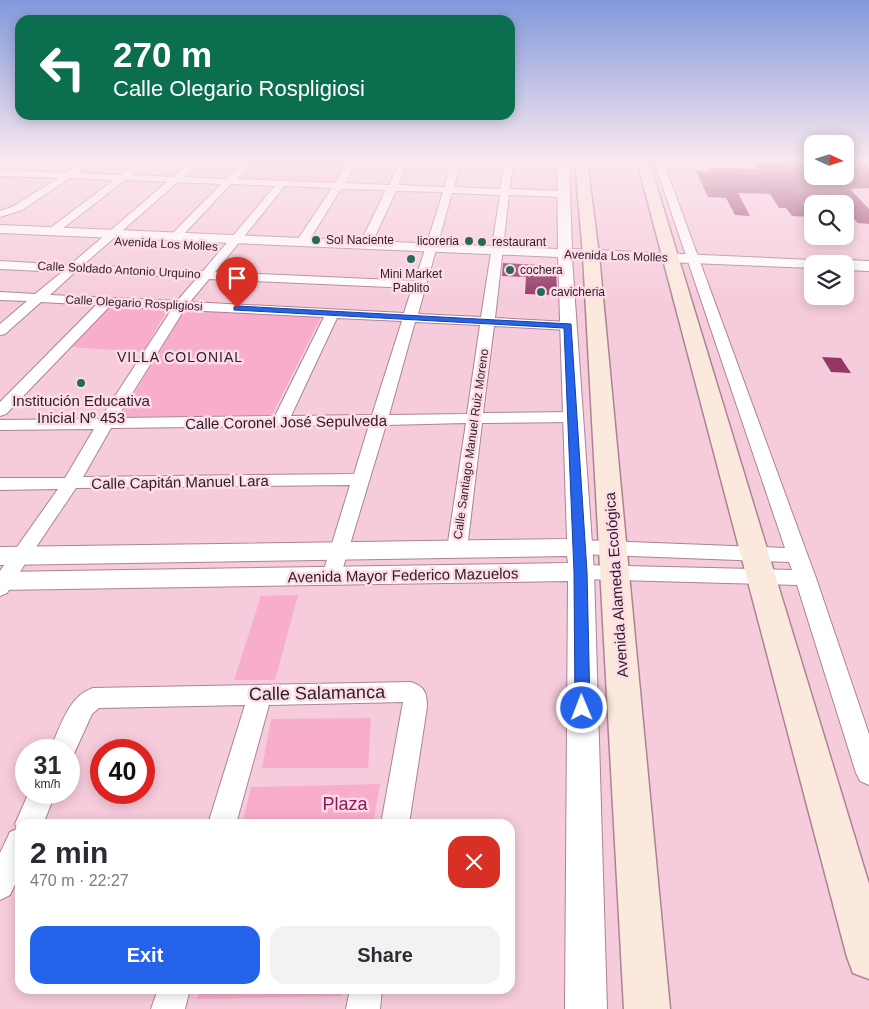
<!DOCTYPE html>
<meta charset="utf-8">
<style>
body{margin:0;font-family:Helvetica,sans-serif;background:#f2f2f3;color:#2b2b33;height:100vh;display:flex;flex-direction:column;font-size:19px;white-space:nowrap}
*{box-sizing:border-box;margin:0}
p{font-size:16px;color:#7c7c81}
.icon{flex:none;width:28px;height:28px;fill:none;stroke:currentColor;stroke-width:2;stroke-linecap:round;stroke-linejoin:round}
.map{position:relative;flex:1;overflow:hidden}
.drawer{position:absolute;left:15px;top:819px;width:500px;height:175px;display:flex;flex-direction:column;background:#fff;border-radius:15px;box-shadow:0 2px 12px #0003}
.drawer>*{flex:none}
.top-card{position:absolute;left:15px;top:15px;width:500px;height:105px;border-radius:15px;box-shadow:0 2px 12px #0003;background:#0b6e4f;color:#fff;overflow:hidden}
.needle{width:32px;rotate:94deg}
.fabs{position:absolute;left:804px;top:135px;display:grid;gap:10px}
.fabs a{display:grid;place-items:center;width:50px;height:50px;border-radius:10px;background:#fff;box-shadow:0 2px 12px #0003;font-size:25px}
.speed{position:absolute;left:15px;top:739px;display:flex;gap:10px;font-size:25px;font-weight:700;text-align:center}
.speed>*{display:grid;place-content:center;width:65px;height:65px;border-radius:50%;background:#fff;box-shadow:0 2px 12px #0003;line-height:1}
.speed small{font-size:12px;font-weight:400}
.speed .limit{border:8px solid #d22;background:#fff;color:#111}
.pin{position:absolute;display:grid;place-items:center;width:42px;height:42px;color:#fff;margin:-51px -21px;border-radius:50% 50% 50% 0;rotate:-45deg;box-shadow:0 0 5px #0007}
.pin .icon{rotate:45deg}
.me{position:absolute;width:55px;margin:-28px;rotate:359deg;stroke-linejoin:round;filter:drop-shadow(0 0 4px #0008)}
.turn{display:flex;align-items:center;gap:18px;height:105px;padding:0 15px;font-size:22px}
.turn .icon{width:65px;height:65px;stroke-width:2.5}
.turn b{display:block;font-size:35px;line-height:42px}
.round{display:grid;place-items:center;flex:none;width:52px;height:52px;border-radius:15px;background:#f2f2f3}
.summary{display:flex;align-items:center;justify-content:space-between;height:85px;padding:0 15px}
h1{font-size:30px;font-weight:700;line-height:38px}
.action{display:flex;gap:10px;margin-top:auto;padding:10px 15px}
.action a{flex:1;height:58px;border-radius:15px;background:#2563eb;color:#fff;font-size:20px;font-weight:700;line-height:58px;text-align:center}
.action a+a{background:#f2f2f3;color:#2b2b33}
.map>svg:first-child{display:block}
.green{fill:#f9adcc}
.building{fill:#943764}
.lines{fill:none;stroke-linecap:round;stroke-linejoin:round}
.minor-casing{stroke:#ab8494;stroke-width:2}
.tertiary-casing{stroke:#ab8494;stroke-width:2}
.secondary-casing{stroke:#ab8494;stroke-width:3}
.minor{fill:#fff;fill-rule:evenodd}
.tertiary{fill:#fff;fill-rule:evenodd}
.secondary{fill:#fce9dd;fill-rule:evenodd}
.route{fill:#2563eb;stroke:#184099}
.poi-dot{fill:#286958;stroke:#fedbe8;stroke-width:2}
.labels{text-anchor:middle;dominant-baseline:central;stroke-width:5;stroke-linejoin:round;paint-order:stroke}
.far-poi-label{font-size:12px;fill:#2d1e24;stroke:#fedbe8;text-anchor:start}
.far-street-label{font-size:12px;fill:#2d1e24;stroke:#fedbe8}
.far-neighbourhood-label{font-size:14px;letter-spacing:1px;fill:#2d1e24;stroke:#fedbe8}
.poi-label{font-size:15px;fill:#2d1e24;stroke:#fedbe8}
.street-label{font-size:15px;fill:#2d1e24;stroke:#fedbe8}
.near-street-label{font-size:18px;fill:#2d1e24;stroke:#fedbe8}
.near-park-label{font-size:18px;fill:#8f1859;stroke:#fedbe8}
</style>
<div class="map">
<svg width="869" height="1009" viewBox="0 0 869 1009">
<rect width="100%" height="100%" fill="#f6cbdc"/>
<g class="green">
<polygon points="257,161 348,161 334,183 239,180"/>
<polygon points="109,307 168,309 143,352 71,347"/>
<polygon points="185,310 321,317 272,415 120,417"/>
<polygon points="298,595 275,680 234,680 261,596"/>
<polygon points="371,718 368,768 262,768 271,719"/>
<polygon points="380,784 373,824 242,824 251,787"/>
<polygon points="200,989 343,989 342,996 197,999"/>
</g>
<g class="building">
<polygon points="784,161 812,161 812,176 845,176 845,161 862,161 869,169 869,188 850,189 869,209 869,224 858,223 845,210 845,204 812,204 812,217 792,216 786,208 779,208 770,194 738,193 750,216 735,215 726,198 708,197 696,171 710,172 708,168 758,169 753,163 786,164"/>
<polygon points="503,263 556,266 557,295 525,294 526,277 502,276"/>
<polygon points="822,357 841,358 851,373 831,372"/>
</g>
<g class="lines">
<defs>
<g id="minor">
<path d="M83,161H94L78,173L121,175L139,161H149L132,175L173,177L191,161H201L184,177L227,179L244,161H253L237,179L335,183L349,161H358L345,183L389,185L400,161H409L398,185L444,187L452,161H461L454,187L500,189L505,161H513L510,189L563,191L568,194L563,197L509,195L495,318L568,322L575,326L568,330L494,326L483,413L573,412L579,414L581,417L579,420L573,422L482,423L467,549L464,554L457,556L450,554L447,549L466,423L386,425L339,581L332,583L325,581L322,576L350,485L76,488L28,559L7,593L0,596V571L58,489L0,490V478H65L94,429L0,430V420L100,419L172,309L110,306L6,414L0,416V402L96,305L41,302L5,334L0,335V324L27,301L0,300V292L35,294L62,272L0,269V261L70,265L167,182L125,180L57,233H49L48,231L49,229L114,180L70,178L22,210L0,217V211L14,206L58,178L0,176V170L66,173ZM178,182L221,184L171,235L169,237L171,239H179L231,184L275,186L203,271L83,265ZM285,186L332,188L296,242L302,245L308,242L341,189L386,190L359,245L365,248L371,245L396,191L443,192L415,281L215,272ZM452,193L500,195L481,317L418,314ZM75,272L197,278L177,301L50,295ZM209,279L412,288L404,313L190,302ZM184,310L324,317L275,416L117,418ZM337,318L402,321L372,415L291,416ZM415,322L480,325L467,414L389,415ZM369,425L354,474L83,477L111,428Z"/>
<polygon points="654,161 663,161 816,578 869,734 869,785 860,781 856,773 797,585 581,579 574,577 571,572 574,567 581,565 792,570 789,562 579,554 572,552 569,547 572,542 579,540 785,548"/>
<path d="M411,682C425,687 427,693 427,707L409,824H381L403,702L269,705L236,824H208L245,705L99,708L92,714L72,758L69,759V750H50C60,728 68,696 93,688Z"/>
<polygon points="29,792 56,792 43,824 20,824 20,874 10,895 0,900 0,853 10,832 17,829 15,824"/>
<polygon points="158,989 190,989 185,1009 151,1009"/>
<polygon points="350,989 382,989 380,1009 346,1009"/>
</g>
<g id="tertiary">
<polygon points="557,161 569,161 572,249 812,260 817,261 819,264 812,264 812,268 572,258 594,572 607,1009 565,1009 568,581 0,590 0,572 568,563 567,556 0,565 0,547 567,539 558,257 0,233 0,225 558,249"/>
<polygon points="845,260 869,261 869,271 845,270 845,264 838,264"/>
</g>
<g id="secondary">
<polygon points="575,161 587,161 599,255 670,1009 624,1009 583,255"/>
<polygon points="637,161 649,161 869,884 869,979 853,973 847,957"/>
</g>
</defs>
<use href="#minor" class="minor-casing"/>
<use href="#tertiary" class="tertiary-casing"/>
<use href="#secondary" class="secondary-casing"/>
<use href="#minor" class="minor"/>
<use href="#tertiary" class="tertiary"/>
<use href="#secondary" class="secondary"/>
</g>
<linearGradient id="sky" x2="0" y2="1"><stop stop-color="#8199dc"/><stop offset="0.53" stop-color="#fbe8ef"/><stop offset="1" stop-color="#fbe8ef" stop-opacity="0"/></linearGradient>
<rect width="869" height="303" fill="url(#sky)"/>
<polygon class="route" points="237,306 571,324 587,572 590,708 588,712 582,714 577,712 575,708 574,572 564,328 234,310 234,307"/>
<g class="poi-dot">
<circle cx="316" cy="240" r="5"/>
<circle cx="469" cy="241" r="5"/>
<circle cx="482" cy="242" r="5"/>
<circle cx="411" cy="259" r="5"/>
<circle cx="510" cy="270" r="5"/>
<circle cx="541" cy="292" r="5"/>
<circle cx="81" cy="383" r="5"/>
</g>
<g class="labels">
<g class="far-poi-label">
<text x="326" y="240">Sol Naciente</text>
<text x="459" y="241" text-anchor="end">licoreria</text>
<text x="492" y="242">restaurant</text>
<text x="520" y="270">cochera</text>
<text x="411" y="274" text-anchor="middle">Mini Market<tspan x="411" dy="14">Pablito</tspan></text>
<text x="551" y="292">cavicheria</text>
</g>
<g class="far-street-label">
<text transform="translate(166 244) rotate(3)">Avenida Los Molles</text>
<text transform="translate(616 256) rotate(2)">Avenida Los Molles</text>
<text transform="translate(119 270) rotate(3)">Calle Soldado Antonio Urquino</text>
<text transform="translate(134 303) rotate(3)">Calle Olegario Rospligiosi</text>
<text transform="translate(471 444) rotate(-82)">Calle Santiago Manuel Ruiz Moreno</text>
</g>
<g class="far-neighbourhood-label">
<text x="180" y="357">VILLA COLONIAL</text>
</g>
<g class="poi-label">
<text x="81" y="400">Institución Educativa<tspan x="81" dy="17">Inicial Nº 453</tspan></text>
</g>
<g class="street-label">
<text transform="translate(286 422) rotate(-1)">Calle Coronel José Sepulveda</text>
<text transform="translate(180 482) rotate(-1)">Calle Capitán Manuel Lara</text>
<text transform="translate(403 575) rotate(-1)">Avenida Mayor Federico Mazuelos</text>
<text transform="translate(616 585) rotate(-94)">Avenida Alameda Ecológica</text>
</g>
<g class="near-street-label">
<text transform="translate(317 693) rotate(-1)">Calle Salamanca</text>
</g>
<g class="near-park-label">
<text x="345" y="804">Plaza</text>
</g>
</g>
</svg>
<div class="fabs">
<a><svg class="needle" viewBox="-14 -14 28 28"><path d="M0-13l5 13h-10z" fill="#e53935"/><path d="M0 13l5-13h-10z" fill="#7c7c81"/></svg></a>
<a><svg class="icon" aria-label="search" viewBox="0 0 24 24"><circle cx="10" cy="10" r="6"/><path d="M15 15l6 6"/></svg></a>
<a><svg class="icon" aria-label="layers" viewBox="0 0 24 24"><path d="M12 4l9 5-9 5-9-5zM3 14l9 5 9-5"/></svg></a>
</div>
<div class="speed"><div>31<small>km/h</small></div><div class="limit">40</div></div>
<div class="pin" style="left:237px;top:308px;background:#d93025"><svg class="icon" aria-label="arrive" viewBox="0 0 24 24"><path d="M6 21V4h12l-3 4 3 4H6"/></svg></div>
<svg class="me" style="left:582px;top:708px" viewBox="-20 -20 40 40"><circle r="17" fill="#2563eb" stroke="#fff" stroke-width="3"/><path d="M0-11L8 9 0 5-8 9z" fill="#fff"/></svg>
<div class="top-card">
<div class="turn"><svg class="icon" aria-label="left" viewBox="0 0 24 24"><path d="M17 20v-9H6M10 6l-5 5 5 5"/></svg><div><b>270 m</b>Calle Olegario Rospligiosi</div></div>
</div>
<section class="drawer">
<div class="summary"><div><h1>2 min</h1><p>470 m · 22:27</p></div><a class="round" style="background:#d93025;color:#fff"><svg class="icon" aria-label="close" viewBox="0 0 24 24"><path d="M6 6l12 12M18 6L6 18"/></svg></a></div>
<div class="action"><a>Exit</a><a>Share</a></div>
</section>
</div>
